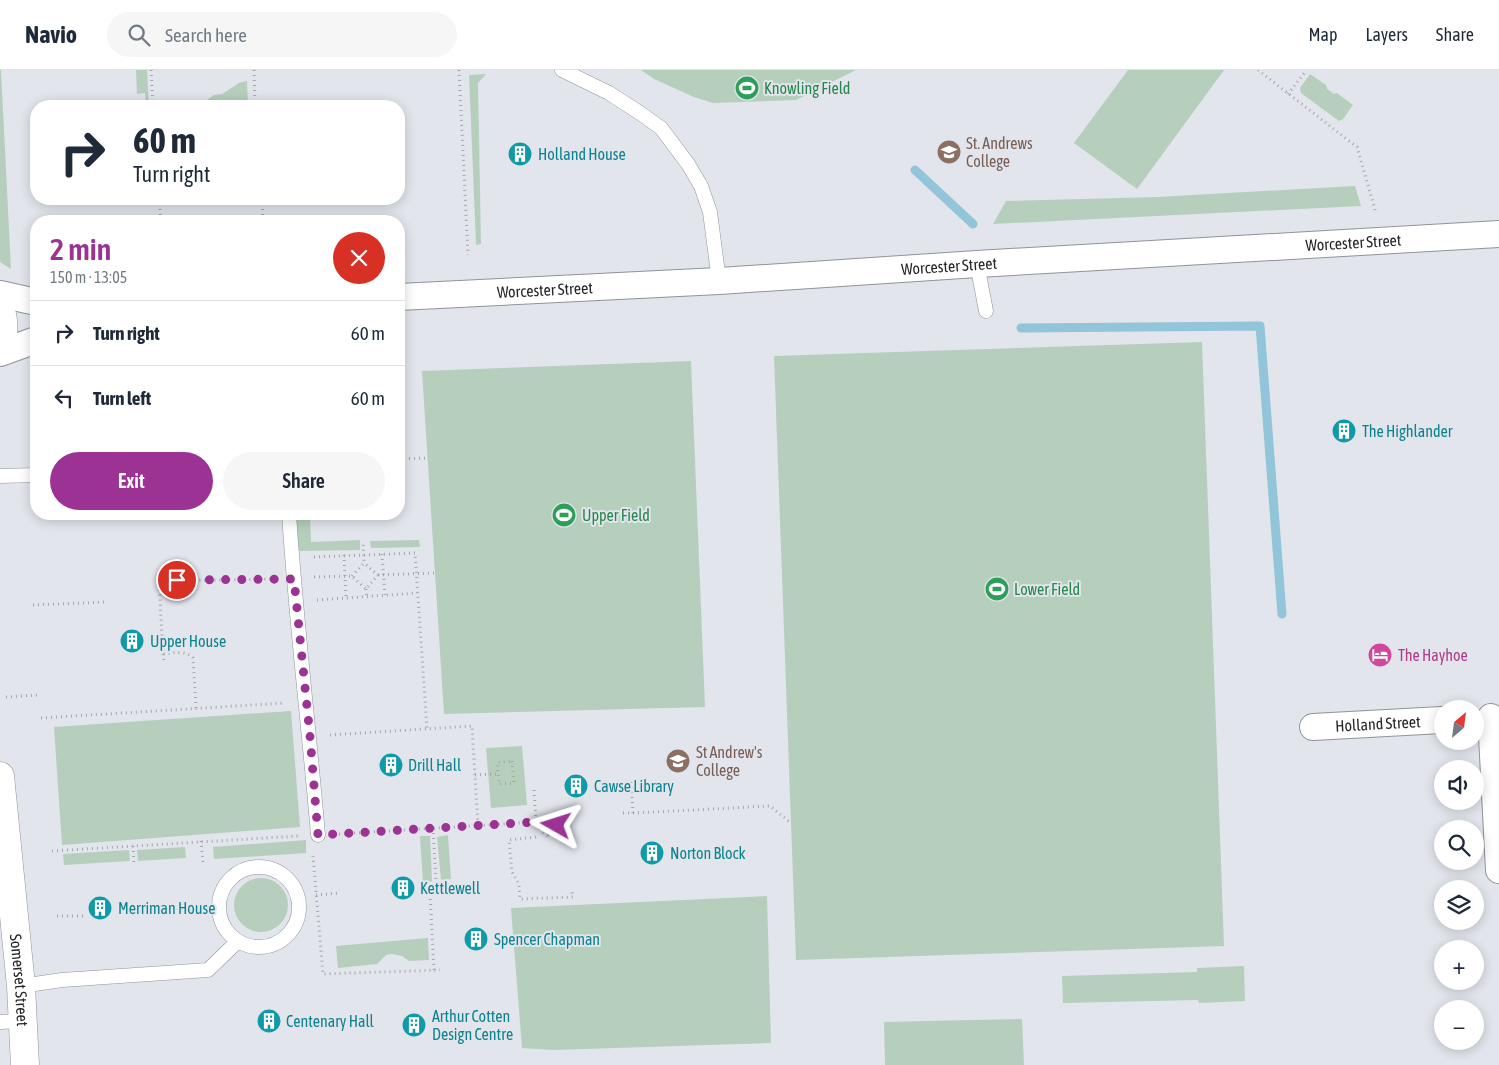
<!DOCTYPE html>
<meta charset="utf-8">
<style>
body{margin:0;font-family:"Asap Condensed",sans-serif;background:#f6f6f7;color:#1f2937;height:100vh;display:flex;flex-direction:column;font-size:19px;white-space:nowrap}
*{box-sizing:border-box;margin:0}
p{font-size:16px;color:#747a83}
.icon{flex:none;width:28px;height:28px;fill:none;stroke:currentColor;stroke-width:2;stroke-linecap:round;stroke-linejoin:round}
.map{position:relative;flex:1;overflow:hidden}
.details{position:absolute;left:30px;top:145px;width:375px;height:305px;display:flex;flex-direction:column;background:#fff;border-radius:20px;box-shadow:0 2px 12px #0003}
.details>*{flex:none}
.banner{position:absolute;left:30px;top:30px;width:375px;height:105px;border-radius:20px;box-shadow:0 2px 12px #0003;background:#fff;color:#1f2937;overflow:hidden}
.needle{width:32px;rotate:28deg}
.buttons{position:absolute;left:1434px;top:630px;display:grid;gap:10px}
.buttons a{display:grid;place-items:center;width:50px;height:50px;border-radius:50%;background:#fff;box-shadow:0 2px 12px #0003;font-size:25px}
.pin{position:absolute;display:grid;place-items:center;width:42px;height:42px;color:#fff;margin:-21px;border:2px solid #fff;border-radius:50%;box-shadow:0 1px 5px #0007}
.me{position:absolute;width:55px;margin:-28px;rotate:276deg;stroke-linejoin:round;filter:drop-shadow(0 0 4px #0008)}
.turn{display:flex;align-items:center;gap:18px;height:105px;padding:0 20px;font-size:22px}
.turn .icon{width:65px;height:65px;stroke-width:2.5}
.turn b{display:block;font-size:35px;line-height:42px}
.round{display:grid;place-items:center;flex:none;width:52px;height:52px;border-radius:26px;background:#f6f6f7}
.overview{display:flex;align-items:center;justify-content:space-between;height:85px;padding:0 20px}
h1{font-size:30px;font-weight:600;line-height:38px;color:#9b3294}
.action{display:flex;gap:10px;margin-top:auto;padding:10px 20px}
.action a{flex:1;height:58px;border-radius:30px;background:#9b3294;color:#fff;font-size:20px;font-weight:600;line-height:58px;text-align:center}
.action a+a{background:#f6f6f7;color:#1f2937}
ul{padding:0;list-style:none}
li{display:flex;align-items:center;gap:15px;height:65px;padding:0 20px;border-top:1px solid #e0e1e3}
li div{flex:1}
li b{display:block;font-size:19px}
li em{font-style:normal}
header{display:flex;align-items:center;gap:30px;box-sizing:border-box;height:70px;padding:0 25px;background:#fff;border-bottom:1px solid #e0e1e3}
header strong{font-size:24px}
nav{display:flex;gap:28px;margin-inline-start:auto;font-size:18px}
.search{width:350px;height:45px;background:#f6f6f7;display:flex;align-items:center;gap:12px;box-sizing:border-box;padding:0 18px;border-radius:28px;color:#747a83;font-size:19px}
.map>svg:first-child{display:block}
.green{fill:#b5cfbc}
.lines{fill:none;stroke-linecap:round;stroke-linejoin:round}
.stream{stroke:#92c4da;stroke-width:9}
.lane-casing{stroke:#91939a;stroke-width:15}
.street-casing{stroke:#91939a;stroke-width:28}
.secondary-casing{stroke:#91939a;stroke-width:29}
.path{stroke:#a4a6ac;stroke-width:3;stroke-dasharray:1 4;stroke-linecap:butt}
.lane{stroke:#fff;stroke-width:14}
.street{stroke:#fff;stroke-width:26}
.secondary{stroke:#fff;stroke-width:28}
.route{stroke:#9b3294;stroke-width:9;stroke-dasharray:0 16.2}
.labels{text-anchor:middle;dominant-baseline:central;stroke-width:4;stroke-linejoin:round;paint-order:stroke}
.leisure-label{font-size:16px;fill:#27864d;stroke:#e2e5ec;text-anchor:start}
.education-label{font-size:16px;fill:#785e54;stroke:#e2e5ec;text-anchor:start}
.culture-label{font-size:16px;fill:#0d838f;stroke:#e2e5ec;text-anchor:start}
.street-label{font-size:16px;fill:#242528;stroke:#e2e5ec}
.hotel-label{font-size:16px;fill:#b23c85;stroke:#e2e5ec;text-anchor:start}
</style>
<header>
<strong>Navio</strong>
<div class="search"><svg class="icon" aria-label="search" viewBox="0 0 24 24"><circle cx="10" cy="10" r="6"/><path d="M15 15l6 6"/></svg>Search here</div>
<nav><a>Map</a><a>Layers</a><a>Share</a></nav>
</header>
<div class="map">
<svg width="1499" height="995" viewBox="0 0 1499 995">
<rect width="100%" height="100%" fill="#e2e5ec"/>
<g class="green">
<polygon points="0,0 1,0 11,199 0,192"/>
<polygon points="136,0 147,0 149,36 146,36 145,23 137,24"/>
<polygon points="641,0 856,0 796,30 713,33 694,27 654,9"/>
<polygon points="1128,0 1224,0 1137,119 1074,73"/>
<polygon points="486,4 478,13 481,174 476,175 469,5"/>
<polygon points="1310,4 1326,15 1327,19 1334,24 1337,23 1353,35 1343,49 1339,51 1301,23 1300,18"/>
<polygon points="247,11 248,36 203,36 207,30 214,25 222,24 239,13"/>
<polygon points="1355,116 1361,136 993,154 1006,131 1157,127"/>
<polygon points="1202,272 1224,876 796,890 774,286"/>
<polygon points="691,291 705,637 444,644 422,301"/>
<polygon points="36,308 36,378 32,314"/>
<polygon points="295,444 310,444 311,472 360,470 360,480 298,481"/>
<polygon points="419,470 420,477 371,478 370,471"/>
<polygon points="291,641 300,757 62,775 54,657"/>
<polygon points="522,676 527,735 491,738 486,678"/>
<polygon points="448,765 451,809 441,810 437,767"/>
<polygon points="420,766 430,766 432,811 423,812"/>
<polygon points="306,770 306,783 214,789 213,777"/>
<polygon points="185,777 186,788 138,791 137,780"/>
<polygon points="129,780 130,791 64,795 63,784"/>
<circle cx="261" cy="835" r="27"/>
<polygon points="767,826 771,973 553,980 522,978 511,838"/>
<polygon points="428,868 429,890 409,891 402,886 392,884 386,885 377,894 338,898 336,876"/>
<polygon points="1244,896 1245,931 1199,933 1198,930 1063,933 1062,906 1197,902 1197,898"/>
<polygon points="1022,949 1024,995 885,995 884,952"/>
</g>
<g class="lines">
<g class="stream">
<polyline points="915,100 973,154"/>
<polyline points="1021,258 1260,256 1282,544"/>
</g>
<defs>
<g id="lane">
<polyline points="562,0 609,23 640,43 661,58 688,94 701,116 710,142 719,211"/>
<polyline points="977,194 986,241"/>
<polyline points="0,406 36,405"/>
<path d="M289,444C296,551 309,658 318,765"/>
<circle cx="259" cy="837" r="40"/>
<polyline points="21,916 62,910 208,900 238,871"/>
<polyline points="0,952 23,951"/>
</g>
<g id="street">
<polyline points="0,224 36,232"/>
<path id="s1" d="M399,227L719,211L977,194L1499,164"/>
<polyline points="0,283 36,270"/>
<polyline points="1491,647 1499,800"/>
<path id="s2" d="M1313,657L1442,650"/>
</g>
<g id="secondary">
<path d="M0,238C5,251 4,264 0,277"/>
<path id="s3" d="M0,706L21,916L25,995"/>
</g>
</defs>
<use href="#lane" class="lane-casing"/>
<use href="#street" class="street-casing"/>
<use href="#secondary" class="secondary-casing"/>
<g class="path">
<polyline points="151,0 153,36"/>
<polyline points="254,0 255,36"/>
<polyline points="459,0 468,185"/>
<polyline points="1258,0 1357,77 1376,143"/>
<polyline points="1288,24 1306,1"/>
<polyline points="159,129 161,151"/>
<polyline points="262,129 263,151"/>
<polyline points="399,389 428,388"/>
<polyline points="382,484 385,525"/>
<polyline points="344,485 346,527"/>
<polyline points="314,487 415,483 427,659"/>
<polyline points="378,505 435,503"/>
<polyline points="352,506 364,493 363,471"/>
<polyline points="314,507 352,506 366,519 378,505 364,493"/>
<polyline points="366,519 367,529"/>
<polyline points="317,530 417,523"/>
<polyline points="33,535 105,532"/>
<polyline points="163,584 164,591"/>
<polyline points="6,627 39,625"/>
<path d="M196,638L193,588C185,580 174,583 163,584L159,511L272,509"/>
<polyline points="41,648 285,633"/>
<polyline points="330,665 472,656 478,756"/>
<polygon points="512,691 514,713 499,714 497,693"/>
<polyline points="475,705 498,704"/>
<polyline points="534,720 536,752 546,754"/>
<polyline points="623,743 633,743 631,712"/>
<polyline points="633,743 770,736 791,753"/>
<polyline points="556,755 547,755 546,752 556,751"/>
<polyline points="433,758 436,811"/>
<polyline points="339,764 536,752 543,763 549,767"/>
<polyline points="548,765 556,763"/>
<polyline points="536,767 509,770 512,802 519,814 520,829 573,827 572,822"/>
<polyline points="201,771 203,792"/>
<polyline points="133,776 134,795"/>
<polyline points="52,781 298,766"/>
<polyline points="313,786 323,904 440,900"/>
<polyline points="430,824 434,900"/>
<polyline points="316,825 339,823"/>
<polyline points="57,846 83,846"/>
</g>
<use href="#lane" class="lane"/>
<use href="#street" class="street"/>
<use href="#secondary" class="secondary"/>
</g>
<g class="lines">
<polyline class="route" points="177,510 294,509 310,666 318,765 536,752 546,754 547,755 556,755"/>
</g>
<defs>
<symbol id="stadium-disc" viewBox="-11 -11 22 22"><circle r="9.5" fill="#2e9e5b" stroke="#e2e5ec"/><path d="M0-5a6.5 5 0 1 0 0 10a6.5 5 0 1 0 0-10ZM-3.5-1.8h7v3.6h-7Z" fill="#fff"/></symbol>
<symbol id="school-disc" viewBox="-11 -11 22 22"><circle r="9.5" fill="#8d6e63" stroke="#e2e5ec"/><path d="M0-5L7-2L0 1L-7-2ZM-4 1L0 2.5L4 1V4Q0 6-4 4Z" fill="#fff"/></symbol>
<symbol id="building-disc" viewBox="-11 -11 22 22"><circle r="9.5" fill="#0f9aa8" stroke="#e2e5ec"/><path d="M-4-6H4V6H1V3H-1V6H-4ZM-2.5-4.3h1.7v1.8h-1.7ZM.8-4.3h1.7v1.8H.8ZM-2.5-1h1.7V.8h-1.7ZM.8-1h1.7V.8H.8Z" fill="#fff"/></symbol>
<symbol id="hotel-disc" viewBox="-11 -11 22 22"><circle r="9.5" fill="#d1479c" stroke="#e2e5ec"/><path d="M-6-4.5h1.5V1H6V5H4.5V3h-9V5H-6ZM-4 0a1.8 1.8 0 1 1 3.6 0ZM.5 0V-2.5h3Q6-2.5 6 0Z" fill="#fff"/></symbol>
</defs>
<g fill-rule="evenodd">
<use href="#stadium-disc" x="733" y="4" width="28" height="28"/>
<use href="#school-disc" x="935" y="68" width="28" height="28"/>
<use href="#building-disc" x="506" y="70" width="28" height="28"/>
<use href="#building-disc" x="1330" y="347" width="28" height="28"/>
<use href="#stadium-disc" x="550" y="431" width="28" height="28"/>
<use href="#stadium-disc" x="983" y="505" width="28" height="28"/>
<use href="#building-disc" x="118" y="557" width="28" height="28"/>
<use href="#hotel-disc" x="1366" y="571" width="28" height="28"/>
<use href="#school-disc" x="664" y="677" width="28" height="28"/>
<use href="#building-disc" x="377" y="681" width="28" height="28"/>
<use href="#building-disc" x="562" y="702" width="28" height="28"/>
<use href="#building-disc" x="638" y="769" width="28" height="28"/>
<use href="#building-disc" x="389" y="804" width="28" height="28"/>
<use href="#building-disc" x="86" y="824" width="28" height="28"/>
<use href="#building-disc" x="462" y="855" width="28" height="28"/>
<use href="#building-disc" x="255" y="937" width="28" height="28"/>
<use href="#building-disc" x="400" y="941" width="28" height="28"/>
</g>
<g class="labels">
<g class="leisure-label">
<text x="764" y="18">Knowling Field</text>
<text x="582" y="445">Upper Field</text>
<text x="1014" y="519">Lower Field</text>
</g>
<g class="education-label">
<text x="966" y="73">St. Andrews<tspan x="966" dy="18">College</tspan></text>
<text x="696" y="682">St Andrew's<tspan x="696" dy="18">College</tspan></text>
</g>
<g class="culture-label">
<text x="538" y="84">Holland House</text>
<text x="1362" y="361">The Highlander</text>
<text x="150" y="571">Upper House</text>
<text x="408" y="695">Drill Hall</text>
<text x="594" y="716">Cawse Library</text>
<text x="670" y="783">Norton Block</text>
<text x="420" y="818">Kettlewell</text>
<text x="118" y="838">Merriman House</text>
<text x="494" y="869">Spencer Chapman</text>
<text x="432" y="946">Arthur Cotten<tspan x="432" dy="18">Design Centre</tspan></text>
<text x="286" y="951">Centenary Hall</text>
</g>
<g class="street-label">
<text stroke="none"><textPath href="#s1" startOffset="956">Worcester Street</textPath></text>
<text stroke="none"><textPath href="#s1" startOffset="551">Worcester Street</textPath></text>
<text stroke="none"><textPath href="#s1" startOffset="146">Worcester Street</textPath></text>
<text stroke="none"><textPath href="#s2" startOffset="65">Holland Street</textPath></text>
<text stroke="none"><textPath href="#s3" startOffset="205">Somerset Street</textPath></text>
</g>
<g class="hotel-label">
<text x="1398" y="585">The Hayhoe</text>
</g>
</g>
</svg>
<div class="buttons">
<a><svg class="needle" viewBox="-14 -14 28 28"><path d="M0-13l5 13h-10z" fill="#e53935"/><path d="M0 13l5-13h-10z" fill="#747a83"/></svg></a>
<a><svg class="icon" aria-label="sound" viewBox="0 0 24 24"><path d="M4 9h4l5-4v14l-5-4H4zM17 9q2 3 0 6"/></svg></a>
<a><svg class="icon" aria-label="search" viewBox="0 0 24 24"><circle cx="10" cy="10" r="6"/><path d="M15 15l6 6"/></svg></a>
<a><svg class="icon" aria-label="layers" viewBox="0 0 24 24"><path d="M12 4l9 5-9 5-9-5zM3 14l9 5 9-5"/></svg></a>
<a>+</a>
<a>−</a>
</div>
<div class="pin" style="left:177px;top:510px;background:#d93025"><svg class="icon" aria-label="arrive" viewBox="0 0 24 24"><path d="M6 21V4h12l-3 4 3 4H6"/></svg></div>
<svg class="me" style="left:556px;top:755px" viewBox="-20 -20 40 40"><path d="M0-17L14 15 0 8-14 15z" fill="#9b3294" stroke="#fff" stroke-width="4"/></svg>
<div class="banner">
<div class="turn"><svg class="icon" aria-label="right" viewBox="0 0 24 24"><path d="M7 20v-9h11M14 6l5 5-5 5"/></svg><div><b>60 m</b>Turn right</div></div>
</div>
<section class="details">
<div class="overview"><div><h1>2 min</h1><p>150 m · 13:05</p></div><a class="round" style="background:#d93025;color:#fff"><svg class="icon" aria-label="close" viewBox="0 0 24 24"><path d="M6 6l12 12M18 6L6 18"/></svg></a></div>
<ul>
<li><svg class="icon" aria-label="right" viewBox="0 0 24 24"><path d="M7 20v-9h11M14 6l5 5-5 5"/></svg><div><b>Turn right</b></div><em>60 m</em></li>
<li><svg class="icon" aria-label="left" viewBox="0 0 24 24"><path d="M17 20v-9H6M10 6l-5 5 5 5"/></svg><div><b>Turn left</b></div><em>60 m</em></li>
</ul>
<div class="action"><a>Exit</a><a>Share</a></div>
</section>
</div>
